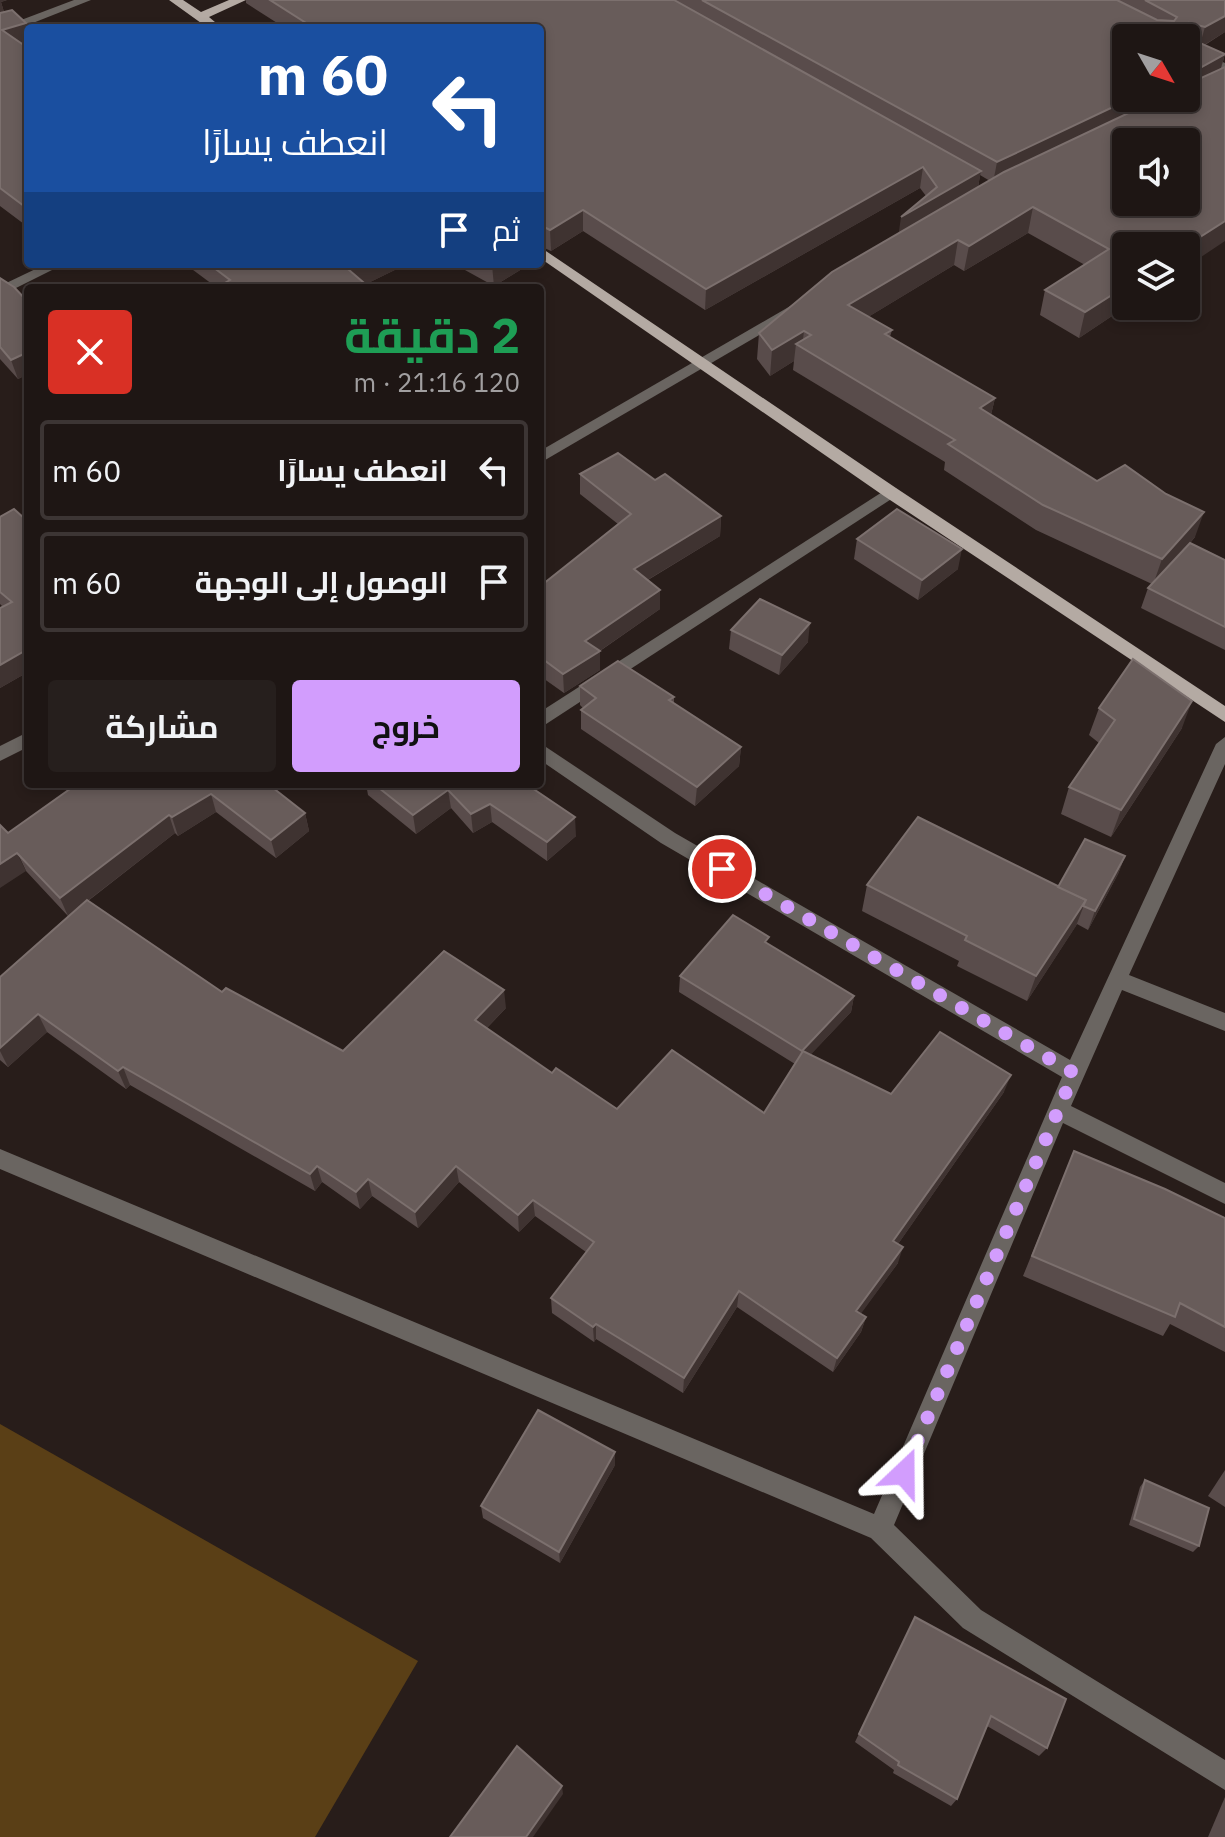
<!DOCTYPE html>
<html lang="ar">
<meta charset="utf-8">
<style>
body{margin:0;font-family:"IBM Plex Sans",Cairo,sans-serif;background:#261f1d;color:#f1f3f6;direction:rtl;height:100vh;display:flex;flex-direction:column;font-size:30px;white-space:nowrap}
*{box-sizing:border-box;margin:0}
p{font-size:26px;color:#a19fa0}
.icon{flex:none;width:44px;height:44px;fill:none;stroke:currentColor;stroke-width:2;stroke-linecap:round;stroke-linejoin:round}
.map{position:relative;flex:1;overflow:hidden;direction:ltr}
.drawer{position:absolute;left:24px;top:284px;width:520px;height:504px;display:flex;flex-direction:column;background:#1e1614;border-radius:8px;box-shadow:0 4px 12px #0003,0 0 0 2px #3c3534;direction:rtl}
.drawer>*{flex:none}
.top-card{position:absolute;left:24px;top:24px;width:520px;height:244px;border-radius:8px;box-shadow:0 4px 12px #0003,0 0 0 2px #3c3534;direction:rtl;background:#1a4fa0;color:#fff;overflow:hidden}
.needle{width:52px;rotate:129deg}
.buttons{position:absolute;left:1112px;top:24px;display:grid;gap:16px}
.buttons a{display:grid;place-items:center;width:88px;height:88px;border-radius:8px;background:#1e1614;box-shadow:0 4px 12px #0003,0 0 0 2px #3c3534;font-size:40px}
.pin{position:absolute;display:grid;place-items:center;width:68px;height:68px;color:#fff;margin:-34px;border:4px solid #fff;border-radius:50%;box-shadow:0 2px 8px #0007}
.me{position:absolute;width:88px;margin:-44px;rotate:23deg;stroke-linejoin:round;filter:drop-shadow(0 0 6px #0008)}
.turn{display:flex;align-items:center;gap:28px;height:168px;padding:0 24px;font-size:36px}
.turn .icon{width:104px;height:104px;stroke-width:2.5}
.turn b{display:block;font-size:56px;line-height:68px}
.then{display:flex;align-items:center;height:76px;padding:0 24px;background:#0003;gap:16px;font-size:30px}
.round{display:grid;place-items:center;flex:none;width:84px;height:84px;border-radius:8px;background:#261f1d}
.headline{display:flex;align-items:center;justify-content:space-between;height:136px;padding:0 24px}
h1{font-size:48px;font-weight:700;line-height:60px;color:#1e9e55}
.primary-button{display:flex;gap:16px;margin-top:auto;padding:16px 24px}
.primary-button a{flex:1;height:92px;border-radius:8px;background:#d29dfd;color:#111;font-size:32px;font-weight:700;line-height:92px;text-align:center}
.primary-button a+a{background:#261f1d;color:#f1f3f6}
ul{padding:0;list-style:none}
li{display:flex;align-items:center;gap:24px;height:100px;margin:0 16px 12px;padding:0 8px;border:4px solid #3c3534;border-radius:8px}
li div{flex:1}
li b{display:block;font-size:30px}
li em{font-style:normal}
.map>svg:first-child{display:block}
.green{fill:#5a3f16}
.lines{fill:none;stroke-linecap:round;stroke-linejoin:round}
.minor{fill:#6a6561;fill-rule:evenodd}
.major{fill:#b4aaa3;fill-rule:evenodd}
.wall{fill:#594c4b;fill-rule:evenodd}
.shaded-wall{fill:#3f3331}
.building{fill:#685c5a;stroke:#7c706e;stroke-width:2;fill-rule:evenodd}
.route{stroke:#d29dfd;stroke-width:14;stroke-dasharray:0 25.2}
</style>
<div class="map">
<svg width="1225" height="1837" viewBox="0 0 1225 1837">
<rect width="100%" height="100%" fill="#281d1a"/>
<polygon class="green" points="0,1424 418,1661 315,1837 0,1837"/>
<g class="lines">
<g class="minor">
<polygon points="74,0 91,0 0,36 0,28"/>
<polygon points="1186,45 1225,63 1225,72 1186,54"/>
<polygon points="46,264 64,264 0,296 0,286"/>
<polygon points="799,301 806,306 804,309 540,463 540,451"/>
<polygon points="890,487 896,488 898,492 896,496 540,728 540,712"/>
<polygon points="28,732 28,747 0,761 0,746"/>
<polygon points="1225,737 1225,764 1129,975 1225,1013 1225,1031 1122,990 1071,1106 1225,1183 1225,1204 1063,1123 894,1525 981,1610 1225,1760 1225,1790 963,1628 871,1538 0,1169 0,1149 874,1514 1062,1077 661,843 540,760 540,743 675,833 1070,1060 1216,744"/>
</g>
<g class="major">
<polygon points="169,0 183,0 201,12 229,0 246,0 209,17 222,28 208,28"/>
<polygon points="540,247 896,488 1225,706 1225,722 884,496 540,258"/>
</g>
</g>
<g class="wall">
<polygon points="0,0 7,0 1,2 4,12 28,32 28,46 26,47 28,48 28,227 0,206"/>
<path d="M246,0H1225V32L1205,45L1225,54L1221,69L1127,306L1079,338L1040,315L1045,290L1085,265L1028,233L964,271L954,265L868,317L892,330L890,337L995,398L991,415L1097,481L1195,537L1186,548L1225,560V650L1141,608L1148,588L1152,584L1036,530L944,470L945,462L793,370L794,361L770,376L757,359L759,333L899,233L926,196L920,188L705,310L583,231L551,251L540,246V28H285L246,3ZM1186,38V98H1126ZM980,175L990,181L978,188Z"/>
<polygon points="185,264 407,264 366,284 216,287"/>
<polygon points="454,264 530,264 494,286"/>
<polygon points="0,278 28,302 28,374 18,379 0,359"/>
<polygon points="580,474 655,480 721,516 720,536 648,580 660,609 600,651 600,670 564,693 540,676 540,582 543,584 618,524 580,494"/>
<polygon points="0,517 25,519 28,517 28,672 0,688 0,608 3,607 0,604"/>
<polygon points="857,539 958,569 918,600 854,559"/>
<polygon points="731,630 808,642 779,675 729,649"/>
<polygon points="580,686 674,697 674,704 741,747 739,766 695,806 581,729 581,710 583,708 580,705"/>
<polygon points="1099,708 1182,728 1111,837 1061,814 1069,787 1099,743 1089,735"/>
<polygon points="77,784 268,784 305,813 309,831 276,858 216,812 178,836 175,833 88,901 222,992 343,1051 506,1008 487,1028 552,1073 617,1109 764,1113 795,1064 679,992 680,976 768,944 854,996 851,1012 810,1055 891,1094 1004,1092 898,1244 898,1263 860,1314 866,1317 861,1332 833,1372 737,1307 683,1393 596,1339 594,1342 552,1313 551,1298 586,1252 535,1216 519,1232 459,1182 418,1228 372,1196 360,1209 322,1182 315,1191 130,1085 126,1089 47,1032 8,1067 0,1060 0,977 77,908 68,916 26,871 8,833"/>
<polygon points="366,784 526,784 576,836 547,861 492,822 473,833 451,808 416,834 368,795"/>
<polygon points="1125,856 1118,874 1088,930 1077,924 1027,1001 957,966 959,961 862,911 867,885 1058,887"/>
<polygon points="1074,1151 1225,1218 1225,1352 1170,1324 1163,1336 1023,1276"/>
<polygon points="615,1465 560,1563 483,1518 481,1506"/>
<polygon points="1225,1470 1225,1507 1208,1496"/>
<polygon points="1145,1480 1199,1546 1193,1552 1129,1525 1140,1487"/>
<polygon points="910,1627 1047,1748 1039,1756 987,1726 957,1799 951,1806 893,1773 894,1770 855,1742"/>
<polygon points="1225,1797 1225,1837 1208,1837"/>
</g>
<g class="shaded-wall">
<polygon points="0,0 7,0 1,2 7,22 0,25"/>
<polygon points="1225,16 1225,32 1199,48 1205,27"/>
<polygon points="26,23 28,32 28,46 9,53 2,30"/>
<polygon points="1225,54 1219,74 1186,93 1186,84 1189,74"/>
<polygon points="1132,98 1170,98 993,183 997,162"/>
<polygon points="923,167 920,188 705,310 706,289"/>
<polygon points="981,171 977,192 898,238 901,217"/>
<polygon points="1033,207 1028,233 964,271 969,246"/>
<polygon points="583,210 583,231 551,251 550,230"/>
<polygon points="1225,221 1225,241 1186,267 1186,246"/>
<polygon points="958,240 954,265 845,331 848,305"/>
<polygon points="361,264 407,264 358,288 349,270"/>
<polygon points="495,264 530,264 494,286 492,265"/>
<polygon points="1126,286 1127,306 1079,338 1085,312"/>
<polygon points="804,331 802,348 796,344 794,361 770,376 772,350"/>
<polygon points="28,352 28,374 18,379 11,360"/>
<polygon points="995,398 989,423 980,408"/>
<polygon points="1204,512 1195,537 1153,585 1162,559"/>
<polygon points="721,516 720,536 634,588 634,569"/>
<polygon points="962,549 958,569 918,600 922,580"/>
<polygon points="660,590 660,609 598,652 600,651 600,670 564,693 563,674 585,641"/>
<polygon points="810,623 808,642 779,675 782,655"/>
<polygon points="28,649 28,672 0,688 0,665"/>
<polygon points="1192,701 1182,728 1111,837 1121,810"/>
<polygon points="741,747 739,766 695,806 697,787"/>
<polygon points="448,790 451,808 416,834 413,815"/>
<polygon points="211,794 216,812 178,836 172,817"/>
<polygon points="490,804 492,822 473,833 471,814"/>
<polygon points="305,813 309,831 276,858 271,840"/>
<polygon points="169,815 175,833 68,916 60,898"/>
<polygon points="575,817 576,836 547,861 547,842"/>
<polygon points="17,853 26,871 0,888 0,864"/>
<polygon points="1125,856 1118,874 1088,930 1095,911"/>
<polygon points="1086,900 1076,926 1027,1001 1036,976"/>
<polygon points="504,990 506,1008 477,1038 475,1020"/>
<polygon points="854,996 851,1012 799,1067 802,1051"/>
<polygon points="38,1014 47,1032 8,1067 0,1051 0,1048"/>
<polygon points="123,1067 130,1085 126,1089 118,1071"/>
<polygon points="1011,1075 1004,1092 889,1257 893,1241"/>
<polygon points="317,1166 322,1182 315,1191 310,1174"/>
<polygon points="456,1166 459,1182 418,1228 415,1212"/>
<polygon points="368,1179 372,1196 360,1209 356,1192"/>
<polygon points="533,1200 535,1216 519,1232 518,1215"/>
<polygon points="903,1247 898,1263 852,1326 856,1311"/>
<polygon points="739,1291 737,1307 683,1393 684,1378"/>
<polygon points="866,1317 861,1332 833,1372 837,1358"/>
<polygon points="596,1324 596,1339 594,1342 593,1327"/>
<polygon points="615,1452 615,1465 560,1563 559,1552"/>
<polygon points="562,1786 563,1794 533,1837 526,1837"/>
</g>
<g class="building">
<polygon points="270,0 674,0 981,171 901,217 937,187 923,167 706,289 583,210 550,230 540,225 540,28 314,28"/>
<polygon points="702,0 1117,0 1157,20 1174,21 1177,17 1145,0 1225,0 1225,16 1205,27 1189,23 1188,34 1193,40 1225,54 1189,74 1186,75 1186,38 1126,38 1126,98 1132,98 997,162"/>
<polygon points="12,10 26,23 2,30 28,48 28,209 0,188 0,13"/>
<path d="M1225,67V221L1186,246H1126V286L1085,312L1045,290L1109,249L1033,207L969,246L958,240L848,305L892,330L885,334L995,398L980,408L1097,481L1125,465L1166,494L1204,512L1162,559L1043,505L948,444L955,440L796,344L811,335L804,331L772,350L759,333L832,272L1004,172L1160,98H1186V85ZM1126,142H1186V202H1126Z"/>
<polygon points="209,264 361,264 349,270 370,288 216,288 230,280"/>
<polygon points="0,278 14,287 28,302 28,352 11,360 0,347"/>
<polygon points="618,453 655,480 665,474 721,516 634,569 660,590 585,641 600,651 563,674 540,657 540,582 543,584 631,514 580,474"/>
<polygon points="14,509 25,519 28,517 28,649 0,665 0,608 12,602 0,592 0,517"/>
<polygon points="897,509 962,549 922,580 857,539"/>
<polygon points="1190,543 1225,560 1225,627 1148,588"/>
<polygon points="760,599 810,623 782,655 731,630"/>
<polygon points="1133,659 1192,701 1121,810 1069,787 1115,720 1099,708"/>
<polygon points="618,661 674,697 669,700 741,747 697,787 581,710 596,698 580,686"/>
<polygon points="77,784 268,784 305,813 271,840 211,794 172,817 169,815 60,898 17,853 0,864 0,825 8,833"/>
<polygon points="374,784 526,784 575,817 547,842 490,804 471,814 448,790 413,815"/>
<polygon points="918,817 1086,900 1036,976 965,940 967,936 867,885"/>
<polygon points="1085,839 1125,856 1095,911 1083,906 1086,900 1058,887"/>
<polygon points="87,900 222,992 226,988 343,1051 444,951 504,990 475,1020 552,1073 556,1068 617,1109 672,1050 764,1113 803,1051 891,1094 940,1032 1011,1075 893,1241 903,1247 856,1311 866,1317 837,1358 739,1291 684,1378 596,1324 593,1327 551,1298 594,1242 533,1200 518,1215 456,1166 415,1212 368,1179 356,1192 317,1166 310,1174 123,1067 118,1071 38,1014 0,1048 0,977"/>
<polygon points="733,915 769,937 765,942 854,996 802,1051 680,976"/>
<polygon points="1074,1151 1165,1189 1225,1218 1225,1327 1180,1303 1175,1317 1032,1256"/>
<polygon points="538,1410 615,1452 559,1552 481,1506"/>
<polygon points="1145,1480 1209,1508 1199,1546 1134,1519"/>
<polygon points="915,1617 1066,1699 1047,1748 991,1716 957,1799 898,1765 899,1762 859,1734"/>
<polygon points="517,1746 562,1786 526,1837 450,1837"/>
</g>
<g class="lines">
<polyline class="route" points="722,869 1074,1073 904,1473"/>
</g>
</svg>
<div class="buttons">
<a><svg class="needle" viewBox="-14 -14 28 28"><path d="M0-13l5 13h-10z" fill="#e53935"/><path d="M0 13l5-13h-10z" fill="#a19fa0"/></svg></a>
<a><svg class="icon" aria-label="sound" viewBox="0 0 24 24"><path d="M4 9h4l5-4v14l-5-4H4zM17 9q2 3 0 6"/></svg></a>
<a><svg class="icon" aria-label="layers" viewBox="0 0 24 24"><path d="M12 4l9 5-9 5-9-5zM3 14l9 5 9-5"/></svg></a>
</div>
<div class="pin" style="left:722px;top:869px;background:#d93025"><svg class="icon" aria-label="arrive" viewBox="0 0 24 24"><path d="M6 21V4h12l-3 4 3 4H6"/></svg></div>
<svg class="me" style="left:904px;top:1473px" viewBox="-20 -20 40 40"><path d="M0-17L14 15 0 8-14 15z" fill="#d29dfd" stroke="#fff" stroke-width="4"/></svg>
<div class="top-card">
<div class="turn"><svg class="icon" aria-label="left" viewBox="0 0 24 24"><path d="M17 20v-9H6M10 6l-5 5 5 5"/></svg><div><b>60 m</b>انعطف يسارًا</div></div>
<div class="then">ثم<svg class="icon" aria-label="arrive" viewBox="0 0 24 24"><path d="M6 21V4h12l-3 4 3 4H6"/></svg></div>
</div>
<section class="drawer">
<div class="headline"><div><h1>2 دقيقة</h1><p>120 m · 21:16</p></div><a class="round" style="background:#d93025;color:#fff"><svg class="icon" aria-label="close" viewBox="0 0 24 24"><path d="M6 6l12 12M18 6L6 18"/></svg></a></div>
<ul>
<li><svg class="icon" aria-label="left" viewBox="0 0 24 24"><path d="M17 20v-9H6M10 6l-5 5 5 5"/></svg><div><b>انعطف يسارًا</b></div><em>60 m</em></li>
<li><svg class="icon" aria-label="arrive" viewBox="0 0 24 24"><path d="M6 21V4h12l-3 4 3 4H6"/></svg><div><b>الوصول إلى الوجهة</b></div><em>60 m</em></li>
</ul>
<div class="primary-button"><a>خروج</a><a>مشاركة</a></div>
</section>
</div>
